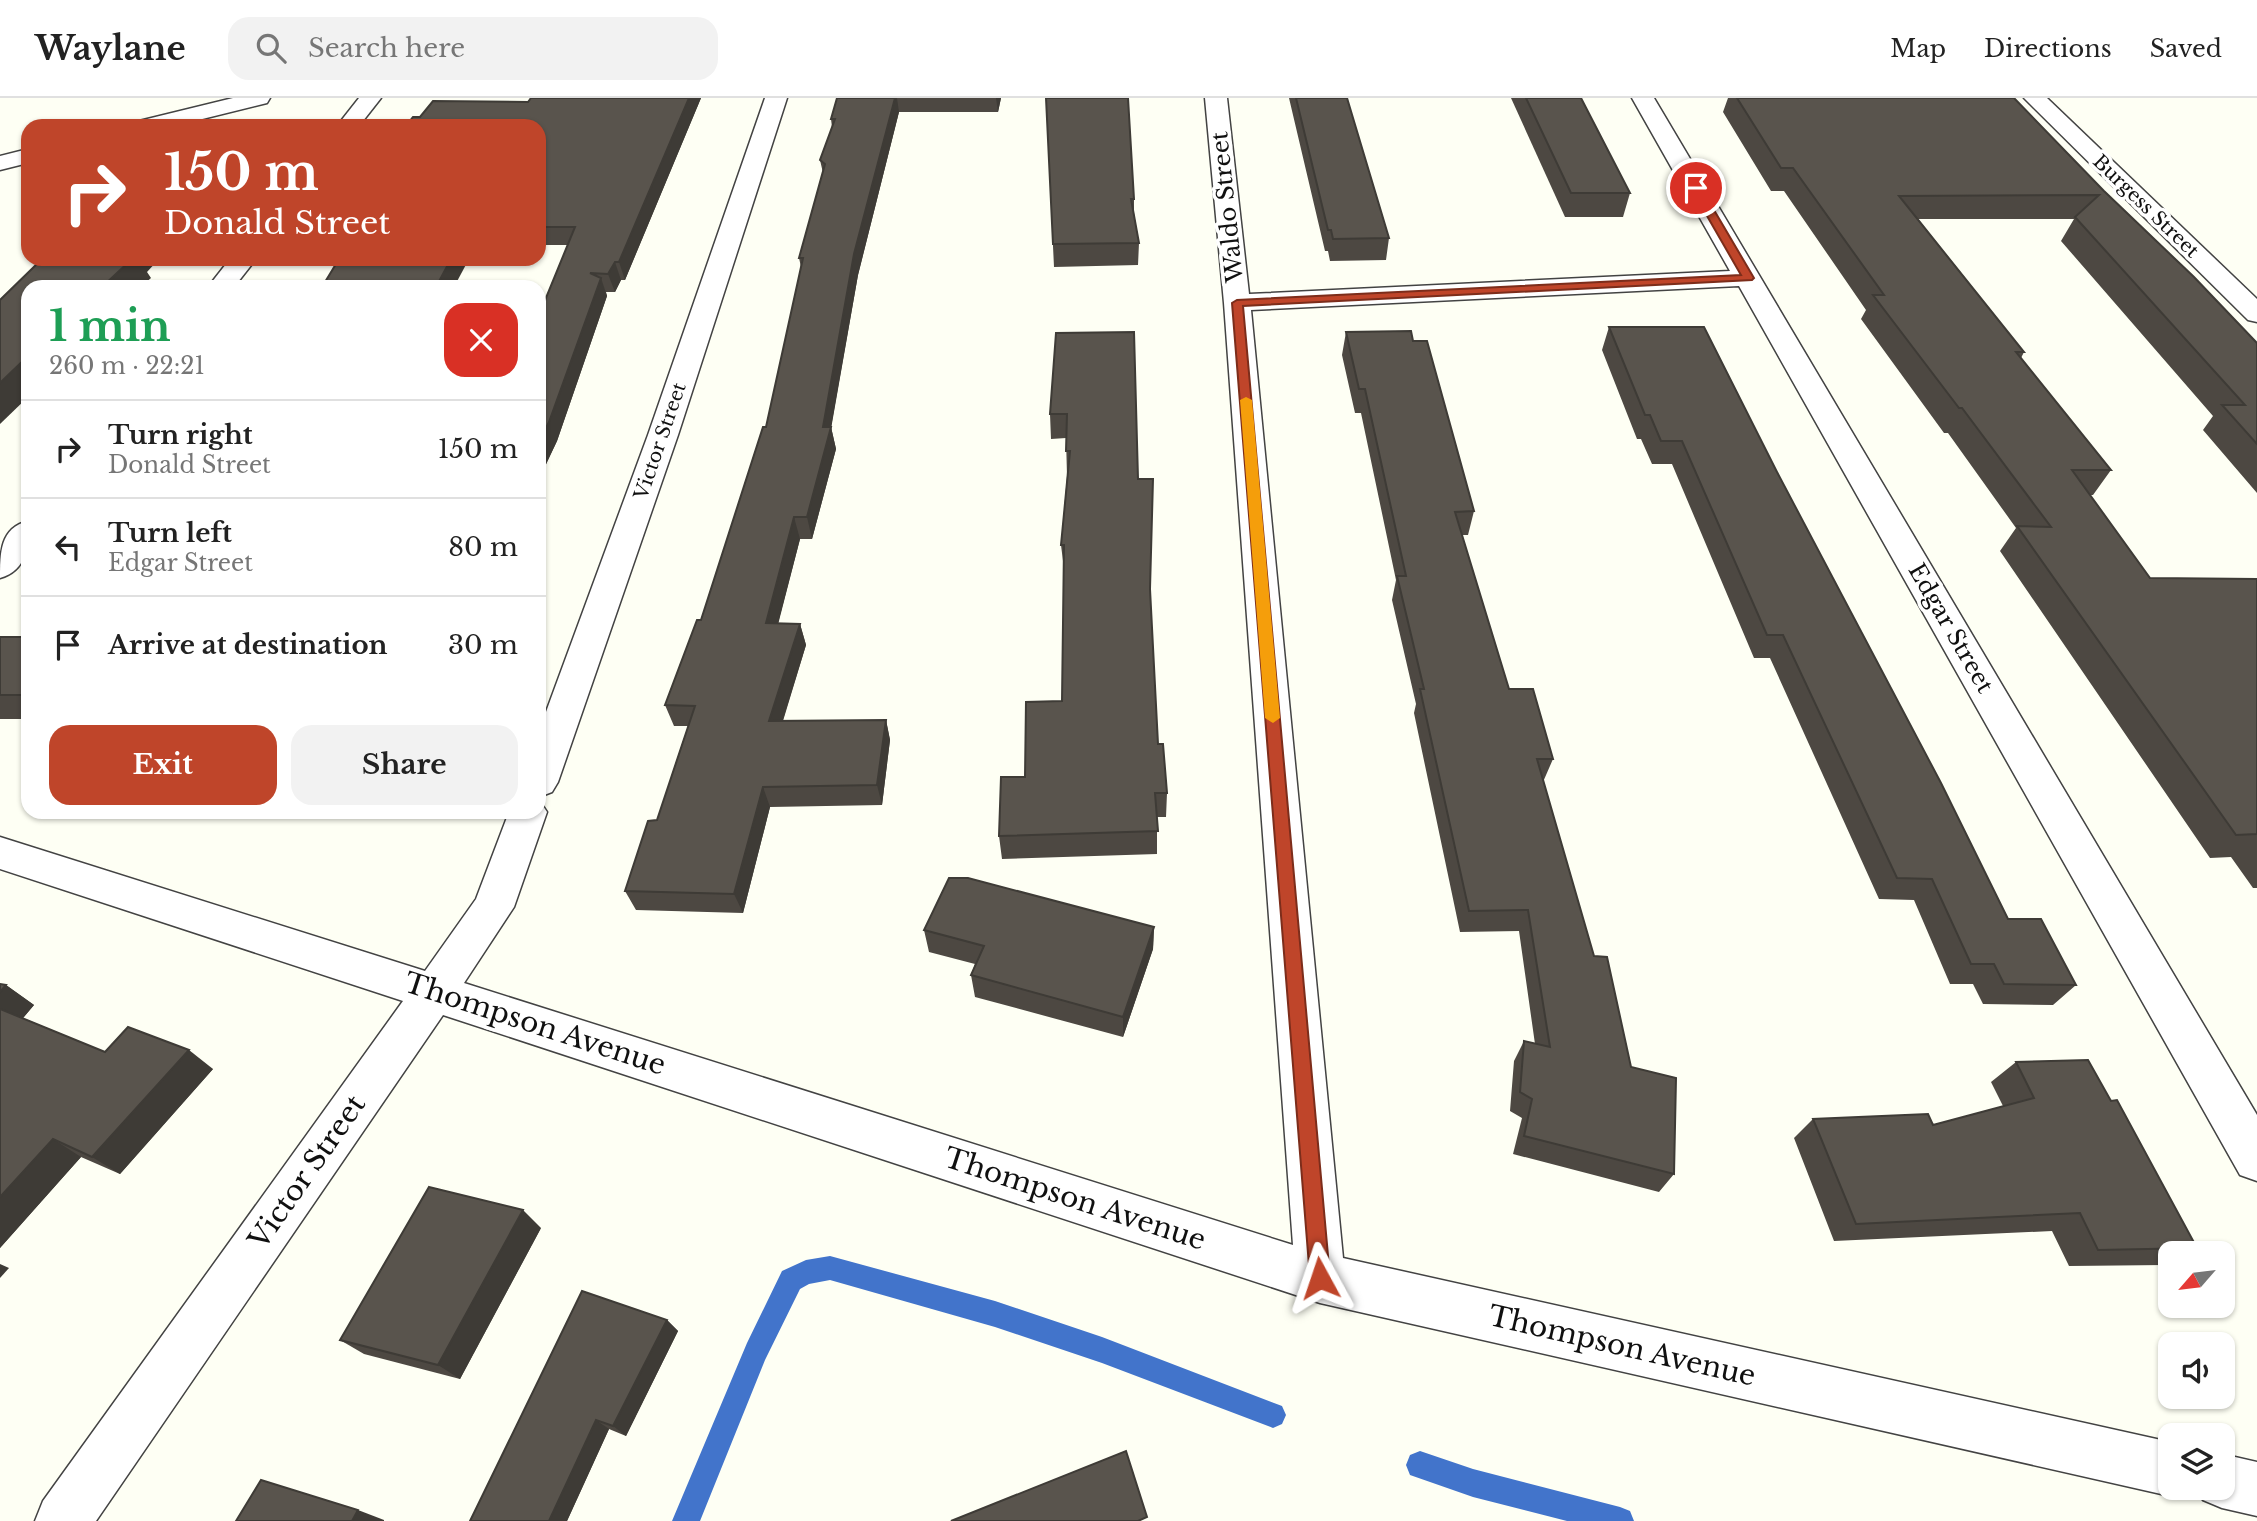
<!DOCTYPE html>
<meta charset="utf-8">
<style>
body{margin:0;font-family:"Libre Baskerville",serif;background:#f2f2f2;color:#222;height:100vh;display:flex;flex-direction:column;font-size:26px;white-space:nowrap}
*{box-sizing:border-box;margin:0}
p{font-size:23px;color:#767676}
.icon{flex:none;width:38px;height:38px;fill:none;stroke:currentColor;stroke-width:2;stroke-linecap:round;stroke-linejoin:round}
.map{position:relative;flex:1;overflow:hidden}
.details{position:absolute;left:21px;top:182px;width:525px;height:539px;display:flex;flex-direction:column;background:#fff;border-radius:21px;box-shadow:0 2px 5px #0004}
.details>*{flex:none}
.hud{position:absolute;left:21px;top:21px;width:525px;height:147px;border-radius:21px;box-shadow:0 2px 5px #0004;background:#bf452a;color:#fff;overflow:hidden}
.needle{width:46px;rotate:242deg}
.fabs{position:absolute;left:2158px;top:1143px;display:grid;gap:14px}
.fabs a{display:grid;place-items:center;width:77px;height:77px;border-radius:14px;background:#fff;box-shadow:0 2px 5px #0004;font-size:35px}
.pin{position:absolute;display:grid;place-items:center;width:60px;height:60px;color:#fff;margin:-30px;border:4px solid #fff;border-radius:50%;box-shadow:0 2px 7px #0007}
.me{position:absolute;width:77px;margin:-38px;rotate:355deg;stroke-linejoin:round;filter:drop-shadow(0 0 5px #0008)}
.turn{display:flex;align-items:center;gap:24px;height:147px;padding:0 28px;font-size:32px}
.turn .icon{width:91px;height:91px;stroke-width:2.5}
.turn b{display:block;font-size:49px;line-height:60px}
.round{display:grid;place-items:center;flex:none;width:74px;height:74px;border-radius:21px;background:#f2f2f2}
.summary{display:flex;align-items:center;justify-content:space-between;height:119px;padding:0 28px}
h1{font-size:42px;font-weight:800;line-height:52px;color:#1e9e55}
.action{display:flex;gap:14px;margin-top:auto;padding:14px 28px}
.action a{flex:1;height:80px;border-radius:21px;background:#bf452a;color:#fff;font-size:28px;font-weight:800;line-height:80px;text-align:center}
.action a+a{background:#f2f2f2;color:#222}
ul{padding:0;list-style:none}
li{display:flex;align-items:center;gap:21px;height:98px;padding:0 28px;border-top:2px solid #e0e0e0}
li div{flex:1}
li b{display:block;font-size:26px}
li em{font-style:normal}
header{display:flex;align-items:center;gap:42px;box-sizing:border-box;height:98px;padding:0 35px;background:#fff;border-bottom:2px solid #e0e0e0}
header strong{font-size:33px}
nav{display:flex;gap:38px;margin-inline-start:auto;font-size:24px}
.search{width:490px;height:63px;background:#f2f2f2;display:flex;align-items:center;gap:18px;box-sizing:border-box;padding:0 24px;border-radius:21px;color:#767676;font-size:26px}
.map>svg:first-child{display:block}
.lines{fill:none;stroke-linecap:round;stroke-linejoin:round}
.stream{fill:#4274cb;fill-rule:evenodd}
.street-casing{stroke:#434343;stroke-width:3}
.street{fill:#fff;fill-rule:evenodd}
.wall{fill:#4d4842}
.shaded-wall{fill:#3e3b36}
.building{fill:#59544d;stroke:#3e3b36;stroke-width:2}
.route{fill:#bf452a;stroke:#7c2d1b;stroke-width:2}
.slow{fill:#f59e0b}
.labels{text-anchor:middle;dominant-baseline:central;stroke-width:7;stroke-linejoin:round;paint-order:stroke}
.far-street-label{font-size:19px;fill:#101010;stroke:#fff}
.street-label{font-size:23px;fill:#101010;stroke:#fff}
.near-street-label{font-size:28px;fill:#101010;stroke:#fff}
</style>
<header>
<strong>Waylane</strong>
<div class="search"><svg class="icon" aria-label="search" viewBox="0 0 24 24"><circle cx="10" cy="10" r="6"/><path d="M15 15l6 6"/></svg>Search here</div>
<nav><a>Map</a><a>Directions</a><a>Saved</a></nav>
</header>
<div class="map">
<svg width="2257" height="1423" viewBox="0 0 2257 1423">
<rect width="100%" height="100%" fill="#fefff4"/>
<g class="lines">
<g class="stream">
<polygon points="830,1158 995,1203 1102,1239 1282,1308 1286,1317 1282,1326 1273,1330 1102,1265 995,1229 830,1182 809,1186 800,1191 765,1262 700,1423 672,1423 747,1245 782,1173 806,1162"/>
<polygon points="1420,1353 1473,1371 1620,1409 1630,1413 1634,1423 1567,1423 1473,1399 1410,1377 1406,1367 1410,1357"/>
</g>
<defs>
<g id="street">
<polygon points="233,0 270,0 267,5 174,28 136,28 139,23"/>
<polygon points="359,0 381,0 359,28 337,28"/>
<polygon points="765,0 787,0 678,337 558,684 552,694 539,699 539,633 648,337"/>
<polygon points="1205,0 1227,0 1249,196 1730,173 1632,0 1654,0 2257,1017 2257,1083 2240,1077 1739,188 1251,212 1343,1160 2170,1344 2170,1390 2189,1390 2170,1398 1320,1205 443,917 96,1423 35,1423 43,1403 403,903 0,771 0,739 425,873 476,801 509,714 539,714 539,702 547,714 514,809 464,885 1293,1147 1224,205"/>
<polygon points="2024,0 2047,0 2257,201 2257,224 2248,222"/>
<polygon points="28,51 28,65 0,72 0,58"/>
<polygon points="230,161 256,161 234,189 208,189"/>
<path d="M28,423C28,447 28,472 0,480C0,455 0,430 28,423Z"/>
<polygon points="2222,1356 2257,1364 2257,1418 2222,1410 2203,1402 2197,1390 2222,1390"/>
</g>
</defs>
<use href="#street" class="street-casing"/>
<use href="#street" class="street"/>
</g>
<g class="wall">
<polygon points="588,0 701,0 625,182 621,182 615,194 606,194 607,198 557,343 539,381 539,217 568,147 539,147 539,28 420,19 528,4"/>
<polygon points="837,0 1001,0 998,14 899,14 858,177 831,329 836,351 812,441 800,441 778,525 800,526 806,547 783,623 886,622 890,642 882,707 770,709 743,815 636,812 625,793 657,722 688,628 674,628 665,607 701,522 766,329 801,169 799,160 823,75 820,62 832,29 831,21"/>
<polygon points="1046,0 1134,101 1134,115 1139,145 1138,167 1054,169"/>
<polygon points="1289,0 1347,0 1389,140 1386,162 1330,163 1328,153 1325,153"/>
<polygon points="1511,0 1581,0 1630,95 1623,119 1565,119"/>
<polygon points="1728,0 2014,0 2104,93 2257,245 2257,395 2203,332 2213,318 2061,143 2074,121 1918,121 2024,254 2021,260 2111,372 2093,397 2090,397 2150,480 2257,481 2257,790 2253,790 2231,759 2210,760 2000,453 2016,430 1948,335 1944,335 1861,221 1866,212 1784,93 1771,93 1723,14"/>
<polygon points="1609,229 1777,374 2008,821 2076,887 2053,907 1983,906 1973,886 1950,886 1914,802 1879,801 1770,560 1754,560 1672,366 1652,366 1641,341 1637,341 1602,252"/>
<polygon points="1346,234 1413,243 1474,413 1468,437 1462,437 1509,591 1553,661 1543,684 1594,858 1631,969 1674,1076 1659,1094 1513,1056 1522,1020 1510,1013 1514,963 1524,943 1535,946 1519,833 1460,834 1414,615 1416,606 1392,502 1396,482 1361,315 1355,315 1342,257"/>
<polygon points="1056,235 1138,381 1150,492 1158,646 1167,695 1166,719 1157,719 1157,756 1002,761 999,738 1025,679 1062,603 1064,471 1061,447 1067,378 1066,340 1051,341 1050,316"/>
<rect x="0" y="539" width="28" height="82"/>
<polygon points="329,714 369,714 330,715"/>
<polygon points="1154,829 1153,851 1123,939 975,899 971,877 975,866 929,854 924,832"/>
<polygon points="6,887 34,907 23,920 105,954 213,971 120,1076 81,1059 0,1150"/>
<polygon points="2016,964 2111,1003 2197,1150 2188,1155 2170,1155 2170,1164 2165,1167 2069,1168 2052,1133 1834,1143 1794,1040 1813,1021 1933,1027 2003,1008 1991,984"/>
<polygon points="541,1130 460,1281 364,1256 340,1242"/>
<polygon points="667,1222 678,1233 626,1338 609,1331 567,1423 470,1423"/>
</g>
<g class="shaded-wall">
<polygon points="689,0 701,0 625,182 619,164"/>
<polygon points="895,0 897,0 899,14 858,177 831,331 831,329 836,351 812,441 807,419 854,156"/>
<polygon points="996,0 1001,0 998,14"/>
<polygon points="130,161 159,161 147,174 151,180 141,189 102,189"/>
<polygon points="451,161 469,161 454,189 436,189"/>
<polygon points="615,164 621,182 615,194 608,176"/>
<polygon points="601,180 607,198 557,343 539,381 539,344"/>
<polygon points="28,258 28,299 0,326 0,285"/>
<polygon points="794,419 800,441 773,546 766,525"/>
<polygon points="800,526 806,547 776,644 769,623"/>
<polygon points="886,622 890,642 882,707 877,687"/>
<polygon points="763,689 770,709 743,815 734,796"/>
<polygon points="1154,829 1153,851 1123,939 1123,919"/>
<polygon points="6,887 34,907 18,926 0,914 0,894"/>
<polygon points="189,952 213,971 120,1076 92,1059"/>
<polygon points="53,1041 81,1059 0,1150 0,1099"/>
<polygon points="523,1112 541,1130 460,1281 438,1267"/>
<polygon points="0,1166 9,1170 0,1180"/>
<polygon points="667,1222 678,1233 626,1338 613,1328"/>
<polygon points="596,1322 609,1331 567,1423 549,1423"/>
<polygon points="358,1412 384,1422 384,1423 352,1423"/>
</g>
<g class="building">
<polygon points="531,0 689,0 619,164 615,164 608,176 590,175 601,180 549,324 539,344 539,217 575,129 539,129 539,28 406,28 413,19 420,19 433,3 528,4"/>
<polygon points="837,0 895,0 854,156 823,329 831,329 807,419 794,419 766,525 800,526 769,623 886,622 877,687 763,689 734,796 625,793 648,723 657,722 695,608 665,607 697,522 701,522 763,329 766,329 803,160 799,160 825,66 820,62 835,21 831,21"/>
<polygon points="1046,0 1128,0 1134,101 1131,101 1139,145 1053,146"/>
<polygon points="1296,0 1347,0 1389,140 1333,141 1331,132 1328,132"/>
<polygon points="1526,0 1581,0 1630,95 1571,95"/>
<polygon points="1737,0 2014,0 2104,93 2194,179 2257,245 2257,346 2222,307 2245,307 2075,119 2099,97 1899,98 2024,254 2016,254 2111,372 2072,372 2150,480 2257,481 2257,736 2236,737 2017,428 2051,429 1962,310 1959,310 1873,197 1884,197 1793,70 1781,70"/>
<polygon points="42,161 132,161 102,189 28,189 28,258 0,285 0,202"/>
<polygon points="339,161 451,161 436,189 322,189"/>
<polygon points="1609,229 1704,229 1777,374 1941,685 2008,821 2041,821 2076,887 2004,886 1994,866 1971,866 1932,781 1897,780 1783,537 1767,537 1682,343 1661,343 1650,317 1645,317"/>
<polygon points="1411,233 1413,243 1427,243 1474,413 1455,414 1509,591 1533,591 1553,661 1537,661 1594,858 1607,859 1631,969 1676,980 1674,1076 1524,1038 1532,1001 1520,994 1524,943 1550,949 1528,812 1469,813 1420,591 1424,591 1397,478 1406,478 1365,291 1359,291 1346,234"/>
<polygon points="1134,234 1138,381 1153,381 1150,491 1158,646 1163,646 1167,695 1155,695 1158,733 999,738 1001,679 1025,679 1026,604 1062,603 1064,447 1061,447 1070,353 1066,353 1067,316 1050,316 1056,235"/>
<rect x="0" y="539" width="28" height="58"/>
<polygon points="949,780 968,780 1154,829 1123,919 971,877 984,848 924,832"/>
<polygon points="0,886 6,887 0,894"/>
<polygon points="0,911 105,954 128,929 189,952 92,1059 53,1041 0,1099"/>
<polygon points="2088,962 2111,1003 2117,1002 2197,1150 2098,1152 2080,1115 1856,1126 1813,1021 1928,1016 1933,1027 2034,1000 2016,964"/>
<polygon points="429,1089 523,1112 438,1267 340,1242"/>
<polygon points="582,1193 667,1222 613,1328 596,1322 549,1423 470,1423"/>
<polygon points="1126,1353 1147,1419 1138,1423 951,1423"/>
<polygon points="261,1382 358,1412 352,1423 236,1423"/>
</g>
<polygon class="route" points="1696,87 1701,90 1754,180 1752,182 1243,208 1330,1180 1327,1187 1320,1190 1313,1187 1310,1180 1232,205 1237,202 1741,177 1691,90"/>
<polygon class="slow" points="1246,299 1252,302 1280,620 1273,625 1265,620 1240,302"/>
<g class="labels">
<g class="far-street-label">
<text transform="translate(2146 108) rotate(44)">Burgess Street</text>
<text transform="translate(660 343) rotate(-71)">Victor Street</text>
</g>
<g class="street-label">
<text transform="translate(1227 109) rotate(-96)">Waldo Street</text>
<text transform="translate(1951 530) rotate(60)">Edgar Street</text>
</g>
<g class="near-street-label">
<text transform="translate(535 926) rotate(18)">Thompson Avenue</text>
<text transform="translate(307 1074) rotate(-55)">Victor Street</text>
<text transform="translate(1075 1101) rotate(18)">Thompson Avenue</text>
<text transform="translate(1622 1248) rotate(13)">Thompson Avenue</text>
</g>
</g>
</svg>
<div class="fabs">
<a><svg class="needle" viewBox="-14 -14 28 28"><path d="M0-13l5 13h-10z" fill="#e53935"/><path d="M0 13l5-13h-10z" fill="#767676"/></svg></a>
<a><svg class="icon" aria-label="sound" viewBox="0 0 24 24"><path d="M4 9h4l5-4v14l-5-4H4zM17 9q2 3 0 6"/></svg></a>
<a><svg class="icon" aria-label="layers" viewBox="0 0 24 24"><path d="M12 4l9 5-9 5-9-5zM3 14l9 5 9-5"/></svg></a>
</div>
<div class="pin" style="left:1696px;top:90px;background:#d93025"><svg class="icon" aria-label="arrive" viewBox="0 0 24 24"><path d="M6 21V4h12l-3 4 3 4H6"/></svg></div>
<svg class="me" style="left:1320px;top:1180px" viewBox="-20 -20 40 40"><path d="M0-17L14 15 0 8-14 15z" fill="#bf452a" stroke="#fff" stroke-width="4"/></svg>
<div class="hud">
<div class="turn"><svg class="icon" aria-label="right" viewBox="0 0 24 24"><path d="M7 20v-9h11M14 6l5 5-5 5"/></svg><div><b>150 m</b>Donald Street</div></div>
</div>
<section class="details">
<div class="summary"><div><h1>1 min</h1><p>260 m · 22:21</p></div><a class="round" style="background:#d93025;color:#fff"><svg class="icon" aria-label="close" viewBox="0 0 24 24"><path d="M6 6l12 12M18 6L6 18"/></svg></a></div>
<ul>
<li><svg class="icon" aria-label="right" viewBox="0 0 24 24"><path d="M7 20v-9h11M14 6l5 5-5 5"/></svg><div><b>Turn right</b><p>Donald Street</p></div><em>150 m</em></li>
<li><svg class="icon" aria-label="left" viewBox="0 0 24 24"><path d="M17 20v-9H6M10 6l-5 5 5 5"/></svg><div><b>Turn left</b><p>Edgar Street</p></div><em>80 m</em></li>
<li><svg class="icon" aria-label="arrive" viewBox="0 0 24 24"><path d="M6 21V4h12l-3 4 3 4H6"/></svg><div><b>Arrive at destination</b></div><em>30 m</em></li>
</ul>
<div class="action"><a>Exit</a><a>Share</a></div>
</section>
</div>
